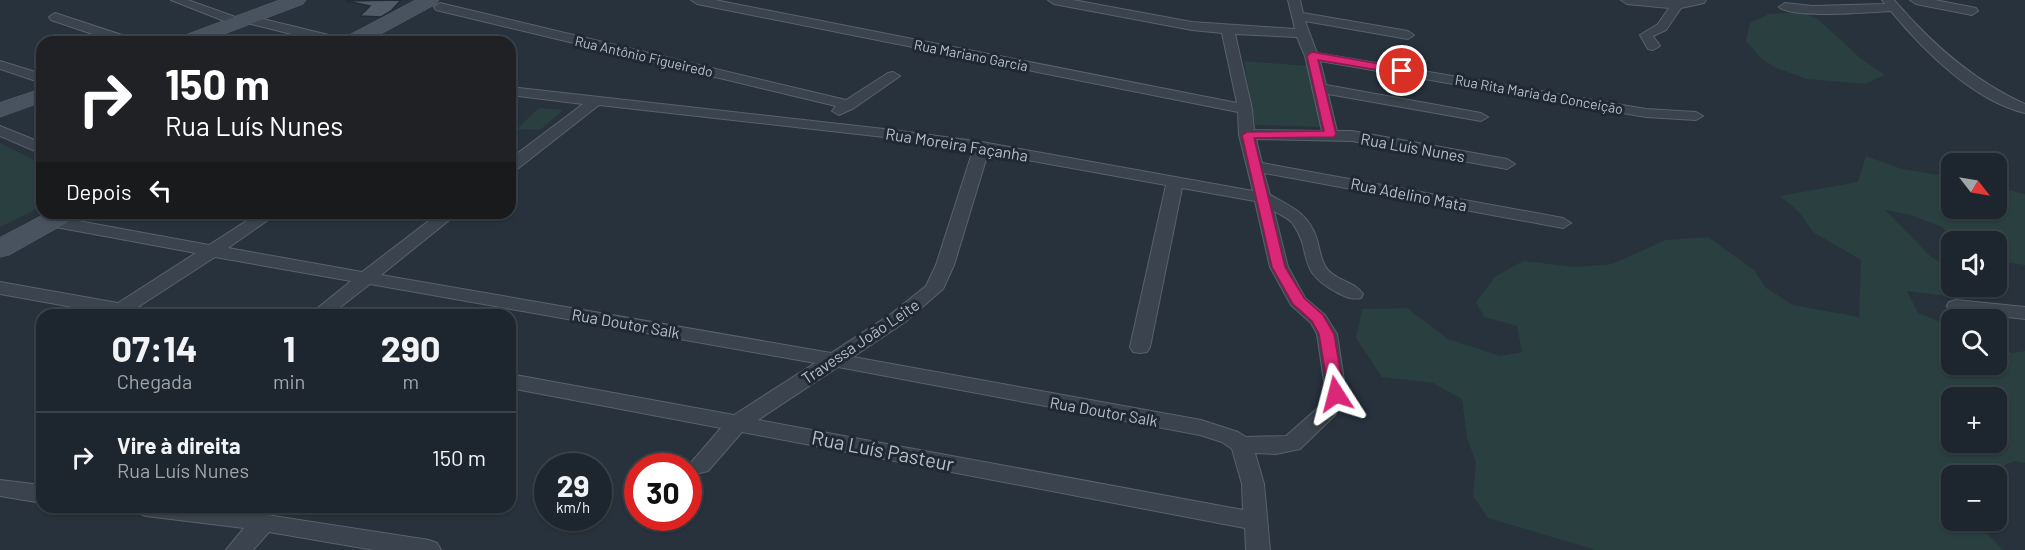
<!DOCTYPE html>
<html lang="pt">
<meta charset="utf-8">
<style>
body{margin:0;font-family:Barlow,sans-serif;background:#252e36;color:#f1f3f6;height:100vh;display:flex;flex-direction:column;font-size:22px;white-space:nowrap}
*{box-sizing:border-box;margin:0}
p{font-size:20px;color:#a0a5aa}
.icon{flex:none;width:33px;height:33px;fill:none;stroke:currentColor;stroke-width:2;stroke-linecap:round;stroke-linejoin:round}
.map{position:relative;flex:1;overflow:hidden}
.panel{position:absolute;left:36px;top:309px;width:480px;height:204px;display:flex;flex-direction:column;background:#1d262e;border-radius:18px;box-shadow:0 2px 4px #0004,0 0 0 2px #3b434a}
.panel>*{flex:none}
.banner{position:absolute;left:36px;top:36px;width:480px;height:183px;border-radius:18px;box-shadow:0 2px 4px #0004,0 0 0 2px #3b434a;background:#202124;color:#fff;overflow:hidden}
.needle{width:39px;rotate:121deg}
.buttons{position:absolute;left:1941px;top:153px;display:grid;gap:12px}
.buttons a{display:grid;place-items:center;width:66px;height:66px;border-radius:12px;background:#1d262e;box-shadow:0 2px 4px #0004,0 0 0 2px #3b434a;font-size:30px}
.speed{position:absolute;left:534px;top:453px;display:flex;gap:12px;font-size:30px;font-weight:700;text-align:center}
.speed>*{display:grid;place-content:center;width:78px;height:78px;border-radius:50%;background:#1d262e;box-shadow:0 2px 4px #0004,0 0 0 2px #3b434a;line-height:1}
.speed small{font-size:15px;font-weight:400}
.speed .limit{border:9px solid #d22;background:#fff;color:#111}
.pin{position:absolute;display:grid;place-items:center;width:51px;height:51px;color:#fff;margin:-26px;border:3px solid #fff;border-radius:50%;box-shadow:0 2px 6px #0007}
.me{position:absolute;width:66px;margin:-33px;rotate:351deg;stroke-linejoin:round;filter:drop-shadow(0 0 4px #0008)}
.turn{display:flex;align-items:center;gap:21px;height:126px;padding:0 30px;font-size:27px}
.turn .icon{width:78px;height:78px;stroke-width:2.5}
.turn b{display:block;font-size:42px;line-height:51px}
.then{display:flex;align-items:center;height:57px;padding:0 30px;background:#0003;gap:12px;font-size:22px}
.eta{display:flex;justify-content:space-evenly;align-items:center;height:102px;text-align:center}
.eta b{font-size:36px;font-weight:700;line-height:42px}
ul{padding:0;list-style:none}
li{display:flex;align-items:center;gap:18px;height:90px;padding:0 30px;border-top:2px solid #3b434a}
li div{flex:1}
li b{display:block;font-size:22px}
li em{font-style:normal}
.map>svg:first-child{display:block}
.green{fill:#2a3f3f;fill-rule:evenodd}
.building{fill:#515b68;stroke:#222b35;stroke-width:1.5}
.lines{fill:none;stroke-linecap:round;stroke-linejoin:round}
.street-casing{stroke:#59626b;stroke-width:2}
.secondary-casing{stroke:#59626b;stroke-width:1}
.street{fill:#3b444e;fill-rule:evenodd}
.secondary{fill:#495360;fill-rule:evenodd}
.route{fill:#db2777;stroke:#8e194d;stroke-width:1.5}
.labels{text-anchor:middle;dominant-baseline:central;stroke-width:6;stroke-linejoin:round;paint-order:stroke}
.far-street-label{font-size:14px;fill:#b7bfc8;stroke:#202933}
.street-label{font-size:16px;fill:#b7bfc8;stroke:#202933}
.near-street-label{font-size:20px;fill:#b7bfc8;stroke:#202933}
</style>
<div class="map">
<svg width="2025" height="550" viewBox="0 0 2025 550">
<rect width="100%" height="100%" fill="#27323d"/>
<g class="green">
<polygon points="1801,12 1818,19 1860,58 1885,75 1865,84 1807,79 1774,67 1761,58 1746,41 1750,23 1769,14"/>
<polygon points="1244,61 1309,66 1324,127 1255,125"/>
<polygon points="539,108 563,110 540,130 517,129"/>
<polygon points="0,143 42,164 42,206 0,227"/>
<path d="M1866,156L1902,169L1951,177L1952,208H1996L1997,187L2025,194V265L1997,261L1996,242L1956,241L1942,227L1911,215L1885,210L1930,256L1951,269L1952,286L1967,287L1970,292L1947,296L1907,291L1918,313L1951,326L1952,364H1996L1997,346L2012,353L2025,351V463L2015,461L1978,475L1952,476V520L1974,521L2003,550H1596L1488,518L1473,496L1476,462L1467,438L1462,399L1433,383L1382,377L1356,338L1362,309L1407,308L1448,339L1500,356L1522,352L1517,326L1484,317L1476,302L1496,276L1523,261L1576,267L1612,264L1666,240L1708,237L1754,270L1766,288L1793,305L1859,317L1861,260L1813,232L1799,212L1780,196L1858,182ZM1952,398H1996V442H1952Z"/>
</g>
<polygon class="building" points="401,0 391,11 381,17 360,16 370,6 346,1"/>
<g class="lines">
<defs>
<g id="street">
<polygon points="171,0 188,0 241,19 247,15 345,39 347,42 324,42 243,22 237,26"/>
<path d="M691,0H715L1237,103L1222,33L1192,30L1054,4L1048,0H1073L1192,22L1295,29L1288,0H1300L1303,13L1408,31L1414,35L1408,39L1305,21L1317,53L1646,109L1696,112L1703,116L1696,120L1646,117L1320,61L1326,85L1481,113L1488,117L1481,121L1328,94L1337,131H1352L1507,159L1515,164L1507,169L1352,141L1256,139L1262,163L1563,218L1571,223L1563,228L1264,173L1270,195C1292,207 1308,213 1317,239C1319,247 1321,259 1325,266C1334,281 1355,281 1363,294L1361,298C1352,300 1346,297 1338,293C1294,270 1314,254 1293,224C1289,218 1280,215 1274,211L1288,267L1305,298L1325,315L1337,334L1346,394L1335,415L1300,449L1276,454L1255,453L1264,484L1270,550H1246L1245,528L742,432L708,471L700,473L692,471L689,465L721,428L510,388V374L734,415L815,363L370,284L330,315H309L351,281L215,257L138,307L157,311L159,315H117L0,294V282L118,303L196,253L45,225L43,221L51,216L209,245L259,213H278L228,248L362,272L439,213H458L381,275L831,353L891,314L926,286L936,265L973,150L893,138L599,105L516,170L510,172V159L583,104L510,95V87L893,130L982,142L1253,191L1239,135L1238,112L697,4ZM1235,34L1297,37L1305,56L1322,131L1254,130L1252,109ZM988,153L1166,185L1130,347L1133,352L1140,353L1147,352L1150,347L1182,188L1255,201L1270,267L1291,305L1311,323L1317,334L1326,394L1320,406L1286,436L1246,437L1238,432L1201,420L853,357L905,322L943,289L954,265ZM838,367L1200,435L1222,442L1232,449L1242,484L1243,510L758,420Z"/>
<polygon points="1621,0 1706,0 1704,3 1681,8 1666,30 1653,36 1660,46 1653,50 1648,49 1640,35 1658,24 1669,8 1627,4"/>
<path d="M1882,0H1894C1931,43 1973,81 2025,104V113C1974,101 1923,50 1891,11C1870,12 1792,19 1779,7L1785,3L1812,6L1885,4Z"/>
<polygon points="1910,0 1935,0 1976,8 1978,11 1972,15 1916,4"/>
<polygon points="440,3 846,100 888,73 893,72 900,76 854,108 839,115 832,111 836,106 436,10 434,7"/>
<polygon points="55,13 134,39 136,42 116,42 51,20 49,17"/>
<polygon points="0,61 42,74 42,83 0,69"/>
<polygon points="0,126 42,143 42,154 0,136"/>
<polygon points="1956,300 2025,307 2025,319 1949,310 1947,306 1949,302"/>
<polygon points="0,480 42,485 42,503 0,496"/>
<polygon points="135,507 216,507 429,540 437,543 441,550 374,550 269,532 253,550 226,550 244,528 146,516 138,513"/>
</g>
<g id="secondary">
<polygon points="280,0 306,0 303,4 203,42 175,42 178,38"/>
<polygon points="416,0 439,0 436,4 366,42 341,42 344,38"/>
<polygon points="42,89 42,102 0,117 0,103"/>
<polygon points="47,213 79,213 75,218 9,255 0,257 0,238"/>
</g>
</defs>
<use href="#street" class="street-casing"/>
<use href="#secondary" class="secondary-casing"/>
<use href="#street" class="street"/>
<use href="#secondary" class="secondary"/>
</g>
<polygon class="route" points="1312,52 1402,68 1408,71 1402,74 1318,60 1336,134 1334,137 1254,138 1285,267 1304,298 1323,315 1334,334 1344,394 1342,398 1331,398 1329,394 1319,334 1312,321 1293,304 1272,267 1242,135 1247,132 1324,131 1307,56"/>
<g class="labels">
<g class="far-street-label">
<text transform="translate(971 55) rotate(11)">Rua Mariano Garcia</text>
<text transform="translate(644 56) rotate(13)">Rua Antônio Figueiredo</text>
<text transform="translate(1539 94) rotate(10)">Rua Rita Maria da Conceição</text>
</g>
<g class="street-label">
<text transform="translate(957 144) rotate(9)">Rua Moreira Façanha</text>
<text transform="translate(1413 147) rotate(10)">Rua Luís Nunes</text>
<text transform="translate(1409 194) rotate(11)">Rua Adelino Mata</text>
<text transform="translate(626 323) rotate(10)">Rua Doutor Salk</text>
<text transform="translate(860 341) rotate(-34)">Travessa João Leite</text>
<text transform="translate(1104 411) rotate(10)">Rua Doutor Salk</text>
</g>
<g class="near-street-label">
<text transform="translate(883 450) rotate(11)">Rua Luís Pasteur</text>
</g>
</g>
</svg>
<div class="buttons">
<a><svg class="needle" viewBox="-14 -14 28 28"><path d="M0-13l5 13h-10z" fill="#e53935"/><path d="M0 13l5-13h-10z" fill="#a0a5aa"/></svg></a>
<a><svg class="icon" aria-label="sound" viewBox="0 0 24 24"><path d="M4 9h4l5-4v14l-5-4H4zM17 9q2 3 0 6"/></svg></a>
<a><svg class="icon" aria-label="search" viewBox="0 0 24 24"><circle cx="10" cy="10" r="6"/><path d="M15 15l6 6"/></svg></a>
<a>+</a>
<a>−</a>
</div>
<div class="speed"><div>29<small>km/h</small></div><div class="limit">30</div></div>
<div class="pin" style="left:1402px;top:71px;background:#d93025"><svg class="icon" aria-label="arrive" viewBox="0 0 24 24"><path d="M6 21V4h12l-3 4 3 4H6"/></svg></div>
<svg class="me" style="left:1336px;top:394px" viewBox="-20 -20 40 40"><path d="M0-17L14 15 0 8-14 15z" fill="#db2777" stroke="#fff" stroke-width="4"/></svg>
<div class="banner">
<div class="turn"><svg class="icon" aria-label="right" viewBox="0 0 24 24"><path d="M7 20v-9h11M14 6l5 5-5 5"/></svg><div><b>150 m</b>Rua Luís Nunes</div></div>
<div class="then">Depois<svg class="icon" aria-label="left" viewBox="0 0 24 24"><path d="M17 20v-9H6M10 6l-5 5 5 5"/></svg></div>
</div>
<section class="panel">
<div class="eta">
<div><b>07:14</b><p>Chegada</p></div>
<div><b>1</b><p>min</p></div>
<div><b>290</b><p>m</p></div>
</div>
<ul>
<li><svg class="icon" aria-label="right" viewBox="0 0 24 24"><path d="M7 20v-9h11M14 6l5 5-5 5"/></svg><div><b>Vire à direita</b><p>Rua Luís Nunes</p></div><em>150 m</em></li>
</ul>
</section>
</div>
